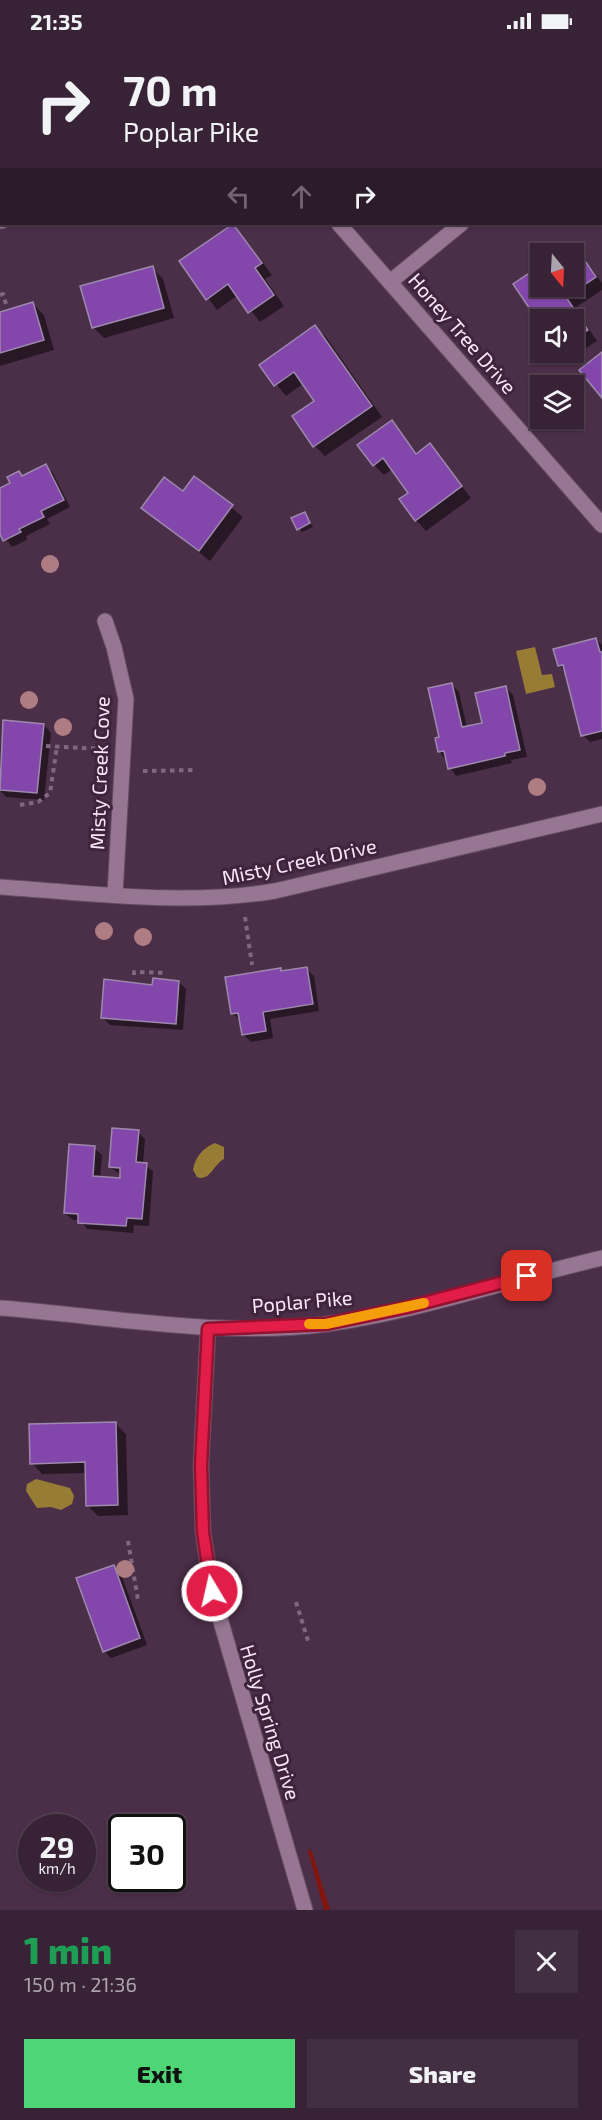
<!DOCTYPE html>
<meta charset="utf-8">
<style>
body{margin:0;font-family:"Exo 2",sans-serif;background:#432f42;color:#f1f3f6;height:100vh;display:flex;flex-direction:column;font-size:22px;white-space:nowrap}
*{box-sizing:border-box;margin:0}
p{font-size:20px;color:#aba4ad}
.icon{flex:none;width:33px;height:33px;fill:none;stroke:currentColor;stroke-width:2;stroke-linecap:round;stroke-linejoin:round}
.map{position:relative;height:1868px;overflow:hidden}
.details{display:flex;flex-direction:column;background:#382236;flex:1}
.details>*{flex:none}
.top-card{position:absolute;left:0px;top:0px;width:603px;height:183px;box-shadow:0 2px 4px #0004,0 0 0 2px #523f51;background:#382236;color:#f1f3f6;overflow:hidden}
.needle{width:39px;rotate:162deg}
.fabs{position:absolute;left:530px;top:201px;display:grid;gap:12px}
.fabs a{display:grid;place-items:center;width:54px;height:54px;border-radius:0px;background:#382236;box-shadow:0 2px 4px #0004,0 0 0 2px #523f51;font-size:30px}
.speed{position:absolute;left:18px;top:1772px;display:flex;gap:12px;font-size:30px;font-weight:700;text-align:center}
.speed>*{display:grid;place-content:center;width:78px;height:78px;border-radius:50%;background:#382236;box-shadow:0 2px 4px #0004,0 0 0 2px #523f51;line-height:1}
.speed small{font-size:15px;font-weight:400}
.speed .limit{border:3px solid #111;border-radius:9px;background:#fff;color:#111}
.pin{position:absolute;display:grid;place-items:center;width:51px;height:51px;color:#fff;margin:-26px;border-radius:12px;box-shadow:0 3px 9px #0006}
.me{position:absolute;width:66px;margin:-33px;rotate:351deg;stroke-linejoin:round;filter:drop-shadow(0 0 4px #0008)}
.turn{display:flex;align-items:center;gap:21px;height:126px;padding:0 24px;font-size:27px}
.turn .icon{width:78px;height:78px;stroke-width:2.5}
.turn b{display:block;font-size:42px;line-height:51px}
.lanes{display:flex;align-items:center;height:57px;padding:0 24px;background:#0003;justify-content:center;gap:30px;direction:ltr}
.lanes .off{opacity:.35}
.round{display:grid;place-items:center;flex:none;width:63px;height:63px;border-radius:0px;background:#432f42}
.overview{display:flex;align-items:center;justify-content:space-between;height:102px;padding:0 24px}
h1{font-size:36px;font-weight:800;line-height:45px;color:#1e9e55}
.primary-button{display:flex;gap:12px;margin-top:auto;padding:12px 24px}
.primary-button a{flex:1;height:69px;border-radius:0px;background:#4ed676;color:#111;font-size:24px;font-weight:800;line-height:69px;text-align:center}
.primary-button a+a{background:#432f42;color:#f1f3f6}
.status{display:flex;justify-content:space-between;align-items:center;height:42px;padding:0 30px;background:#382236;direction:ltr}
.status svg{height:16px;fill:currentColor}
.map>svg:first-child{display:block}
.green{fill:#85150c}
.water{fill:#967c34}
.shadow{fill:#0007}
.building{fill:#8347ab;stroke:#9d89ad;stroke-width:1.5}
.lines{fill:none;stroke-linecap:round;stroke-linejoin:round}
.minor-casing{stroke:#644c62;stroke-width:17}
.secondary-casing{stroke:#644c62;stroke-width:17}
.path{stroke:#81687f;stroke-width:4;stroke-dasharray:4.5 4.5;stroke-linecap:butt}
.minor{stroke:#967693;stroke-width:15}
.secondary{stroke:#967693;stroke-width:15}
.tree{fill:#ad7d83}
.route-casing{stroke:#92132f;stroke-width:15}
.route{stroke:#e11d48;stroke-width:10}
.slow{stroke:#f59e0b;stroke-width:10}
.labels{text-anchor:middle;dominant-baseline:central;stroke-width:6;stroke-linejoin:round;paint-order:stroke}
.street-label{font-size:20px;fill:#f9e7f7;stroke:#40243d}
</style>
<div class="status"><b>21:35</b><svg viewBox="0 0 49 12"><path d="M0 12V9h3v3zM5 12V6h3v6zM10 12V3h3v9zM15 12V0h3v12zM26 1h20v11H26zM47 4h2v5h-2z"/></svg></div>
<div class="map">
<svg width="602" height="1868" viewBox="0 0 602 1868">
<rect width="100%" height="100%" fill="#4b2e48"/>
<polygon class="green" points="311,1807 330,1868 324,1868 308,1809"/>
<g class="water">
<polygon points="535,605 542,633 552,632 555,645 526,652 516,609"/>
<path d="M215,1101L224,1105V1117C213,1123 210,1140 197,1135L193,1128C195,1115 203,1106 215,1101Z"/>
<polygon points="36,1437 70,1446 74,1454 72,1462 61,1468 51,1465 37,1466 26,1449 27,1442"/>
</g>
<g class="shadow">
<polygon points="500,0 542,0 536,2"/>
<polygon points="234,183 272,233 265,237 284,264 260,280 238,253 217,268 181,219"/>
<polygon points="577,208 602,241 602,248 575,266 597,299 569,317 562,310 573,310 573,278 540,279 515,243 540,226 540,244 573,244 572,212"/>
<polygon points="152,226 163,237 174,276 104,296 93,285"/>
<polygon points="33,262 44,273 54,308 0,324 0,271"/>
<polygon points="315,285 326,295 382,375 325,414 315,404 316,359 304,341 286,354 261,323"/>
<polygon points="391,380 418,412 430,403 471,456 426,489 416,478 410,451 392,427 384,433 374,423"/>
<polygon points="45,424 53,431 70,465 47,477 50,482 26,494 27,498 12,505 0,489 0,447 12,441 19,431 24,435"/>
<polygon points="194,436 243,475 210,519 143,466 184,451"/>
<polygon points="304,472 313,485 302,490 293,477"/>
<polygon points="596,597 602,603 602,697 590,700 583,693 567,631 559,623"/>
<polygon points="452,643 459,650 467,686 483,682 506,646 513,653 527,715 511,718 512,721 456,734 440,710"/>
<polygon points="5,680 44,683 51,691 44,758 6,755 0,748"/>
<polygon points="280,927 283,930 306,927 314,934 319,969 270,977 273,996 251,1000 243,992 240,978 232,971"/>
<polygon points="179,940 186,947 183,988 110,983 103,976 153,944"/>
<polygon points="138,1090 145,1097 143,1122 153,1129 149,1184 134,1183 133,1191 87,1187 80,1178 73,1178 65,1171 94,1106 102,1113 100,1136 121,1137 121,1133 110,1125"/>
<polygon points="115,1381 126,1392 128,1473 98,1474 87,1463 87,1431 42,1432 32,1421"/>
<polygon points="114,1524 121,1532 147,1603 111,1616 104,1609"/>
</g>
<g class="building">
<polygon points="302,0 355,0 356,2 303,2"/>
<polygon points="233,182 262,221 255,226 274,253 248,271 228,242 206,258 179,219"/>
<polygon points="577,207 596,235 566,255 588,288 573,297 573,278 540,278 540,282 513,242 540,224 540,244 573,244 573,212 570,212"/>
<polygon points="153,224 164,266 92,286 80,244"/>
<polygon points="33,260 44,298 0,311 0,270"/>
<polygon points="315,283 372,364 313,405 292,374 314,359 294,330 274,344 259,323"/>
<polygon points="602,310 602,356 579,328"/>
<polygon points="392,378 416,412 430,401 462,444 415,479 399,457 408,451 383,416 373,424 357,403"/>
<polygon points="46,422 64,458 41,469 44,475 19,487 21,490 3,499 0,492 0,446 10,441 7,435 19,429 22,434"/>
<polygon points="194,434 233,463 199,509 141,466 164,435 183,449"/>
<polygon points="305,470 310,481 297,488 291,476"/>
<polygon points="596,596 600,610 602,610 602,689 581,694 563,623 558,624 553,607"/>
<polygon points="452,641 462,685 482,681 475,651 506,644 520,708 505,711 505,714 448,727 444,709 438,710 435,696 439,695 428,646"/>
<polygon points="3,678 44,682 37,751 0,748"/>
<polygon points="307,925 313,962 263,970 266,989 242,993 238,971 231,972 225,935 281,926 281,929"/>
<polygon points="153,936 179,939 176,982 101,976 104,937 152,943"/>
<polygon points="112,1086 139,1088 136,1120 147,1121 142,1177 127,1176 126,1184 78,1181 78,1172 64,1171 69,1102 95,1104 93,1134 120,1136 120,1126 109,1125"/>
<polygon points="116,1380 118,1463 86,1464 85,1420 30,1422 29,1382"/>
<polygon points="114,1523 140,1596 103,1610 76,1536"/>
</g>
<g class="lines">
<defs>
<g id="minor">
<polyline points="182,0 183,2"/>
<polyline points="0,179 2,179"/>
<polyline points="339,182 602,483"/>
<polyline points="390,240 461,182"/>
<polyline points="105,579 114,605 126,657 115,852"/>
<path d="M0,845C91,851 184,864 275,849L602,772"/>
<polyline points="208,1287 201,1423 203,1490 212,1549 305,1868"/>
</g>
<path id="secondary" d="M0,1266C107,1274 221,1296 327,1282C420,1269 511,1237 602,1216"/>
</defs>
<use href="#minor" class="minor-casing"/>
<use href="#secondary" class="secondary-casing"/>
<g class="path">
<polyline points="0,253 3,252 6,262"/>
<polyline points="46,704 103,707"/>
<polyline points="143,729 196,728"/>
<polyline points="20,763 38,760 50,751 57,704"/>
<polyline points="245,875 252,923"/>
<polyline points="134,933 134,930 167,931"/>
<polyline points="128,1499 138,1558"/>
<polyline points="296,1560 309,1602"/>
</g>
<use href="#minor" class="minor"/>
<use href="#secondary" class="secondary"/>
</g>
<g class="tree">
<circle cx="50" cy="522" r="9"/>
<circle cx="29" cy="658" r="9"/>
<circle cx="63" cy="685" r="9"/>
<circle cx="537" cy="745" r="9"/>
<circle cx="104" cy="889" r="9"/>
<circle cx="143" cy="895" r="9"/>
<circle cx="125" cy="1527" r="9"/>
</g>
<g class="lines">
<defs>
<polyline id="route" points="212,1549 203,1490 201,1423 208,1287 326,1282 408,1265 527,1234"/>
</defs>
<use href="#route" class="route-casing"/>
<use href="#route" class="route"/>
<polyline class="slow" points="309,1282 326,1282 424,1261"/>
</g>
<g class="labels">
<g class="street-label">
<text transform="translate(463 291) rotate(49)">Honey Tree Drive</text>
<text transform="translate(99 731) rotate(-88)">Misty Creek Cove</text>
<text transform="translate(299 819) rotate(-12)">Misty Creek Drive</text>
<text transform="translate(302 1259) rotate(-5)">Poplar Pike</text>
<text transform="translate(271 1680) rotate(73)">Holly Spring Drive</text>
</g>
</g>
</svg>
<div class="fabs">
<a><svg class="needle" viewBox="-14 -14 28 28"><path d="M0-13l5 13h-10z" fill="#e53935"/><path d="M0 13l5-13h-10z" fill="#aba4ad"/></svg></a>
<a><svg class="icon" aria-label="sound" viewBox="0 0 24 24"><path d="M4 9h4l5-4v14l-5-4H4zM17 9q2 3 0 6"/></svg></a>
<a><svg class="icon" aria-label="layers" viewBox="0 0 24 24"><path d="M12 4l9 5-9 5-9-5zM3 14l9 5 9-5"/></svg></a>
</div>
<div class="speed"><div>29<small>km/h</small></div><div class="limit">30</div></div>
<div class="pin" style="left:527px;top:1234px;background:#d93025"><svg class="icon" aria-label="arrive" viewBox="0 0 24 24"><path d="M6 21V4h12l-3 4 3 4H6"/></svg></div>
<svg class="me" style="left:212px;top:1549px" viewBox="-20 -20 40 40"><circle r="17" fill="#e11d48" stroke="#fff" stroke-width="3"/><path d="M0-11L8 9 0 5-8 9z" fill="#fff"/></svg>
<div class="top-card">
<div class="turn"><svg class="icon" aria-label="right" viewBox="0 0 24 24"><path d="M7 20v-9h11M14 6l5 5-5 5"/></svg><div><b>70 m</b>Poplar Pike</div></div>
<div class="lanes"><svg class="icon off" aria-label="left" viewBox="0 0 24 24"><path d="M17 20v-9H6M10 6l-5 5 5 5"/></svg><svg class="icon off" aria-label="ahead" viewBox="0 0 24 24"><path d="M12 20V5M6 11l6-6 6 6"/></svg><svg class="icon" aria-label="right" viewBox="0 0 24 24"><path d="M7 20v-9h11M14 6l5 5-5 5"/></svg></div>
</div>
</div>
<section class="details">
<div class="overview"><div><h1>1 min</h1><p>150 m · 21:36</p></div><a class="round"><svg class="icon" aria-label="close" viewBox="0 0 24 24"><path d="M6 6l12 12M18 6L6 18"/></svg></a></div>
<div class="primary-button"><a>Exit</a><a>Share</a></div>
</section>
